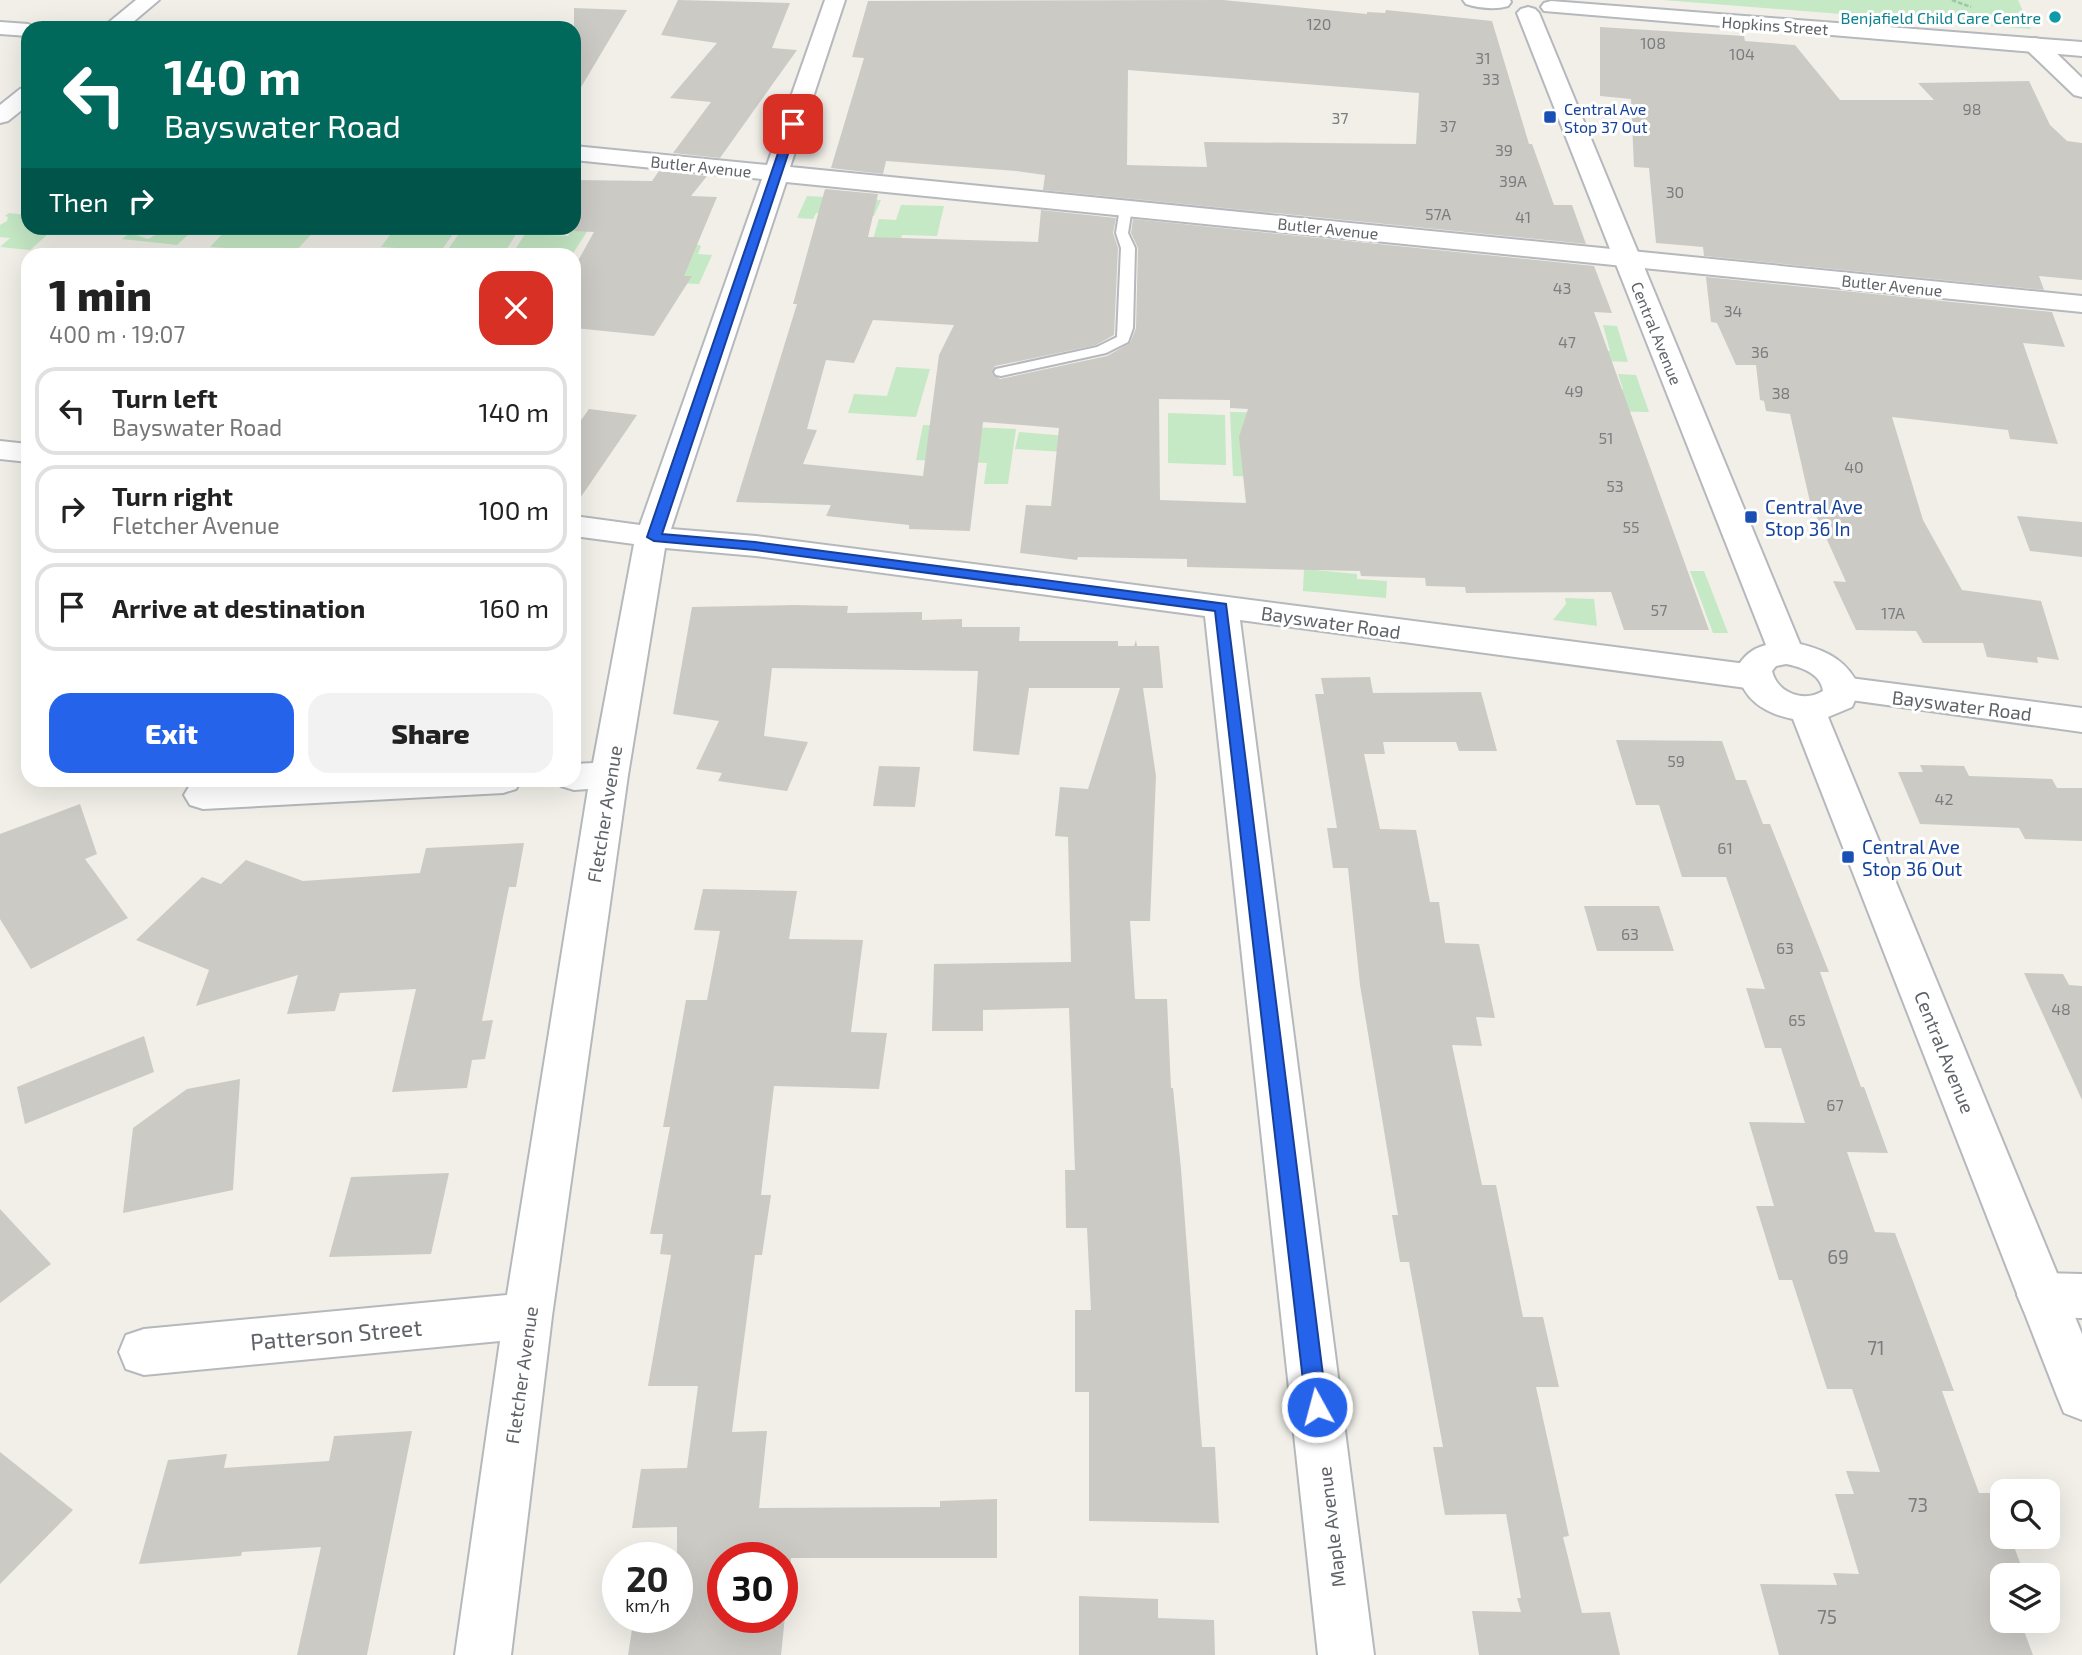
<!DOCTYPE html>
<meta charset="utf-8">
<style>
body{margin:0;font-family:"Exo 2",sans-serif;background:#f2f2f2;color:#222;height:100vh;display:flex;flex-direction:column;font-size:26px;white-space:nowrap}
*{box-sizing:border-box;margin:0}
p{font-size:23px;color:#767676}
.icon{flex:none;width:38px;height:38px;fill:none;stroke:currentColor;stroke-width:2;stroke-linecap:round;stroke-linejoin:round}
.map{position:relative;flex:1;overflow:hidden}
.side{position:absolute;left:21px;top:248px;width:560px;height:539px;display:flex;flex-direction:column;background:#fff;border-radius:21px;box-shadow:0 7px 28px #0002}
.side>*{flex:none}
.banner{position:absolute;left:21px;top:21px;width:560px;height:214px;border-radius:21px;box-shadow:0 7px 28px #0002;background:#00695c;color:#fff;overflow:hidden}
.buttons{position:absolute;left:1990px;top:1479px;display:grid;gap:14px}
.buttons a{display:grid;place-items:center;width:70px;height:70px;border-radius:14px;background:#fff;box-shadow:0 7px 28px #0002;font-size:35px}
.speed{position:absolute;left:602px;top:1542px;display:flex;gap:14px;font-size:35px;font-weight:700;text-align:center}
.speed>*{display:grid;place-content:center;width:91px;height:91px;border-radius:50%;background:#fff;box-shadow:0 7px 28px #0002;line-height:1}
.speed small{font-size:18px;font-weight:400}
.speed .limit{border:10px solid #d22;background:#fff;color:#111}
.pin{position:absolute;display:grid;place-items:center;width:60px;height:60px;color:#fff;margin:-30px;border-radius:14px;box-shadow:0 4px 10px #0006}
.me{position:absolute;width:77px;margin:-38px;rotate:353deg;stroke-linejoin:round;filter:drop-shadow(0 0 5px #0008)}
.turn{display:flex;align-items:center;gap:24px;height:147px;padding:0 28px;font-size:32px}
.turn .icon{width:91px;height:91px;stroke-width:2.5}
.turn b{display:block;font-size:49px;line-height:60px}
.then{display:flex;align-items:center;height:66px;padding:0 28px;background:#0003;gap:14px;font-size:26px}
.round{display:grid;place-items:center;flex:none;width:74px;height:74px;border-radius:21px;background:#f2f2f2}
.headline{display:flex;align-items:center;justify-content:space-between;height:119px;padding:0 28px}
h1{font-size:42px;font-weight:800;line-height:52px}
.button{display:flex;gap:14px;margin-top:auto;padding:14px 28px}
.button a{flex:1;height:80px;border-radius:21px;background:#2563eb;color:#fff;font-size:28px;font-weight:800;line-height:80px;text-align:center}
.button a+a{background:#f2f2f2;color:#222}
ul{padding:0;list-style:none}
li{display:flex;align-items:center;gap:21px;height:88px;margin:0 14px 10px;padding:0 14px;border:4px solid #e0e0e0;border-radius:21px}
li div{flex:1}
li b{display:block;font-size:26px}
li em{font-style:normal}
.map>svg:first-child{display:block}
.green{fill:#c5e8c5}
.building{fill:#cccac5;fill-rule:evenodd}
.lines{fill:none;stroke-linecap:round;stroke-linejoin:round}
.service-casing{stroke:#b5b8bc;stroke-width:4}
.minor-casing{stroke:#b5b8bc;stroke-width:4}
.tertiary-casing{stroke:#b5b8bc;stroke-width:4}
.path{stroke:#9cc7a9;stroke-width:2.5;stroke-dasharray:4.5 2;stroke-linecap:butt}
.service{fill:#fff;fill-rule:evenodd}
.minor{fill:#fff;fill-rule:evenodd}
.tertiary{fill:#fff;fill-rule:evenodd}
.route{fill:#2563eb;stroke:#184099;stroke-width:2}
.culture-dot{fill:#0f9aa8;stroke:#fff;stroke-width:2.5}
.transit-dot{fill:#1a4fb4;stroke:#fff;stroke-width:2.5}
.labels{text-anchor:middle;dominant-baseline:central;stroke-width:6;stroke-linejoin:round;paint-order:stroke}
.far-culture-label{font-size:16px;fill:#0d838f;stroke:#fff;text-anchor:end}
.number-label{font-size:16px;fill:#7a7d7f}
.far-street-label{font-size:16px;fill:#5f6368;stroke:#fff}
.far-transit-label{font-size:16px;fill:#164399;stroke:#fff;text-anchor:start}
.transit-label{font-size:19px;fill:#164399;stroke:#fff;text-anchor:start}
.street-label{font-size:19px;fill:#5f6368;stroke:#fff}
.near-number-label{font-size:19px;fill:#7a7d7f}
.near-street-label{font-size:23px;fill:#5f6368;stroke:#fff}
</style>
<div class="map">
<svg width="2082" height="1655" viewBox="0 0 2082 1655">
<rect width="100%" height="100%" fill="#f1efe8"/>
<g class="green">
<polygon points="1663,0 2018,0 2031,29"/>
<polygon points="807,196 881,200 874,216 816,213 813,219 797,218"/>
<polygon points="901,205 944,206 937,236 902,235 890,280 861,279 879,219 896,220"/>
<polygon points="9,213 28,215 28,228 55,228 30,250 0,247 10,238 0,237 0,225 7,221 8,217 5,216"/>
<polygon points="593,222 572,255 511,256 525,234 568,236 573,228"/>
<polygon points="184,228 195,228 177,245 122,239 130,233 148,239 163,231"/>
<polygon points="228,228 317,228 295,252 210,247"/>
<polygon points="395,228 457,228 441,251 381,247"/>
<polygon points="463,228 520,228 503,255 444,255"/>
<polygon points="687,240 701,246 698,254 712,255 699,284 631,281"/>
<polygon points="1603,325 1617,326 1628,362 1565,359 1563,349 1610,351"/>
<polygon points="896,367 930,369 916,417 848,413 854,394 887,396"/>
<polygon points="1618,374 1636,375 1649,412 1604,411 1613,389 1623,389"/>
<polygon points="1230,412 1286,413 1292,478 1233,476"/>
<polygon points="1168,413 1225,415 1226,465 1168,463"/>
<polygon points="923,425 1016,429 1008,484 984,484 987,463 916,460"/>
<polygon points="1019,432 1067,436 1064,452 1015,449"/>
<polygon points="1304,569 1357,574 1357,579 1387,581 1386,598 1303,591"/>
<polygon points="1690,571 1704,571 1728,633 1713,633"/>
<polygon points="1565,598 1594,599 1597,626 1553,620 1566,604"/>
</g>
<g class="building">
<polygon points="678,0 790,3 772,48 797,50 720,158 673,153 711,102 670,98 717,43 661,35"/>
<path d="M1223,0L1367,14V12L1385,13L1386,10L1492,21L1529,144H1532L1554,205H1572L1586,244L1043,190L1045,175L1016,171L886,161L883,174L831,168L864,58L852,57L868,1ZM1128,70L1419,93L1416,144L1204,142L1207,167L1127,165Z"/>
<polygon points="574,8 627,10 574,99"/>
<polygon points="1600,27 1744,36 1745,41 1795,45 1840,100 1934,100 1918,83 2029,81 2050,125 2067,141 2082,143 2082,280 2039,276 2044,290 1704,256 1703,247 1656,243 1649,168 1634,167 1631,99 1600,96"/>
<polygon points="659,171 707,176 691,196 717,197 684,276 692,276 654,336 574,328 574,268 594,232 574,231 574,180 652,181"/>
<path d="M825,189L878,194L868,237L1038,242L1041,210L1116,218L1113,233L1118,248L1114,335L1096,345L995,366L992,373L1000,379L1107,356L1130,343L1136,328L1138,248L1131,233L1133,219L1594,266L1612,313L1594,312L1709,630H1624L1611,592L1466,593L1465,587L1426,586L1425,578L1361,576L1360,571L1187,567V559L1078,557L1077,560L1020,553L1026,505L1051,506L1059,428L983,422L970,531L909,529V525L826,516L831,505L736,502L797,304H793ZM873,320L954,325L939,355L923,476L803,464L817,430L807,429L826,360L854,363ZM1159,399L1230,400V408L1248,409L1239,437L1246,503L1160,500Z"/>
<polygon points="1706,277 2052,312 2065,347 2023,343 2058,444 2010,439 2008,430 1892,417 1923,520 1962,590 2041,601 2059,660 2037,657 2038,663 1987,657 1983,643 1923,643 1916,631 1856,630 1833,581 1846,582 1810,502 1790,414 1766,411 1764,401 1760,400 1756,365 1736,365 1717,323 1711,322"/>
<polygon points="589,409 637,415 574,507 574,430"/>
<polygon points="2017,516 2082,522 2082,557 2030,551"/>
<polygon points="794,605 848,606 847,613 922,612 922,620 962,619 962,627 1020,627 1019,641 1118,641 1118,646 1134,646 1136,640 1137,646 1159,646 1163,688 1143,688 1156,776 1150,921 1130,921 1135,999 1167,999 1171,1088 1173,1088 1181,1169 1202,1447 1215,1447 1219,1523 1089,1521 1089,1392 1075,1392 1075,1310 1091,1310 1087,1228 1066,1228 1065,1170 1075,1170 1069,1008 983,1010 983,1031 932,1031 934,964 1071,962 1068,837 1055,836 1060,787 1088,789 1120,688 1029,688 1019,755 973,751 978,671 772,668 764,736 808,742 787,791 718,781 722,773 696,769 719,721 673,714 692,607"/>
<polygon points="1370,677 1373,693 1481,692 1497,751 1459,751 1456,742 1383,742 1385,754 1364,754 1380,829 1416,830 1430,902 1439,902 1445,943 1479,944 1495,1018 1476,1017 1482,1046 1452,1045 1482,1185 1496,1185 1523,1317 1543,1317 1559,1387 1536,1387 1569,1536 1563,1537 1582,1613 1610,1612 1620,1655 1479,1655 1472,1611 1521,1612 1517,1598 1521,1598 1506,1514 1445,1515 1433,1447 1443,1447 1409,1262 1400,1262 1392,1215 1398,1215 1360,985 1348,868 1333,868 1327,828 1337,828 1315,694 1324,694 1321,678"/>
<polygon points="1616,740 1722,741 1736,780 1746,780 1763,824 1770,824 1829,972 1820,972 1861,1087 1864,1087 1888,1153 1847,1152 1875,1232 1895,1233 1954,1391 1942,1391 1979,1493 1994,1493 2002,1515 2002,1536 2010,1536 2021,1565 1999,1565 2003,1575 2002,1620 2020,1620 2033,1655 1779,1655 1760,1584 1837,1585 1833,1573 1859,1574 1835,1494 1854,1494 1846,1471 1880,1472 1852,1389 1827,1389 1792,1280 1779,1280 1756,1206 1774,1206 1749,1122 1805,1123 1781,1048 1765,1048 1746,988 1765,989 1726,877 1682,877 1659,805 1636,805"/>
<polygon points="1920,765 1964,766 1969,776 2052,779 2057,788 2082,788 2082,841 2025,839 2019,828 1920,824 1898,772 1923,772"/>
<polygon points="879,766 920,767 915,807 873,806"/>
<polygon points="80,804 97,854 85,859 128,918 31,969 0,919 0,834"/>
<polygon points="524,843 516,887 509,887 482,1021 493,1020 485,1059 472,1060 467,1088 392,1092 416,989 340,993 335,1011 287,1014 298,975 196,1006 209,970 136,940 202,877 221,884 246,860 303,881 420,873 426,848"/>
<path d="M703,889L797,891L789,939L863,940L851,1032L887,1033L879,1089L774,1086L761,1195H771L762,1255H755L732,1432L767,1431L759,1508L940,1507V1501L997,1499V1558H791L781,1655H628L634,1617H677V1527L632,1528L641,1469L687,1468L698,1386H648L671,1255L660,1254L663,1234H650L670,1127H663L686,1000H707L720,931L694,930ZM723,1558H782V1617H723Z"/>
<polygon points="1584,906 1659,906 1674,951 1597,951"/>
<polygon points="2024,973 2063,974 2069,985 2082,986 2082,1100"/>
<polygon points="144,1036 154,1072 25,1124 17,1087"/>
<polygon points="240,1079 233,1190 123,1213 133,1128 187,1089"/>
<polygon points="449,1173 431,1254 329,1257 351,1177"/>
<polygon points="0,1209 51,1264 0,1303"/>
<polygon points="412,1431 367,1655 297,1655 321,1547 242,1552 241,1556 139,1564 168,1460 227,1454 224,1468 329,1461 334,1436"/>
<polygon points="0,1452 73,1510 0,1584"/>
<polygon points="1079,1596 1158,1599 1158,1618 1214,1620 1215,1655 1079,1655"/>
</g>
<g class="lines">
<defs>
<polygon id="service" points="1126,204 1132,208 1128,233 1135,248 1133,328 1128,342 1106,353 1001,376 996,375 994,372 996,369 1097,347 1117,337 1121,248 1116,233 1120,208"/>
<g id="minor">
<polygon points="825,0 845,0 790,167 2082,296 2082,312 786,182 671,529 756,536 1754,665 1766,669 1772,677 1766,685 1754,689 1240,620 1374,1655 1318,1655 1205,616 756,556 665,548 628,775 552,1316 511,1655 455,1655 500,1341 144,1375 126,1369 119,1352 126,1335 144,1329 507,1295 588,789 574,790 561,786 557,780 574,780 574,764 593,763 634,544 574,536 574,516 640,525 762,179 574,160 574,146 767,165"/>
<polygon points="0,22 28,24 37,28 28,28 28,36 0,34"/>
<polygon points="2035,38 2043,40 2082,78 2082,97 2074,95 2027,50 2024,45 2027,40"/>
<polygon points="0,441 28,444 28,462 0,459"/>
<polygon points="1842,677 2082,708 2082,732 1829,697 1824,689 1829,681"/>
<polygon points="521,780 516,789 503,793 203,809 190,805 184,795 190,785 222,780"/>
<polygon points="2041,1273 2082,1274 2082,1318 2041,1317 2024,1311 2017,1295 2024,1279"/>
</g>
<g id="tertiary">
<polygon points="136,0 159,0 126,28 102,28"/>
<path d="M1463,0H1510L1511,2L1508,6C1495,10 1479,8 1466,4Z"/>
<polygon points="1551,1 2082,42 2082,56 1544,11 1541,7 1544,3"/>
<path d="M1528,7L1535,9L1539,13L1800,644C1828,651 1848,661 1860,689L1852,707L1828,717L2082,1334V1420L2064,1413L2057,1396L1793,719C1763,713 1743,699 1736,669C1744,656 1751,649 1766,645L1517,13L1521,9ZM1786,664C1802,667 1821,674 1823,691C1804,703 1777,693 1772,671L1776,666Z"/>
<polygon points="28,87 28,105 8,121 0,123 0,105 20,89"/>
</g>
</defs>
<use href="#service" class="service-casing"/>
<use href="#minor" class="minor-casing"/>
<use href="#tertiary" class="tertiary-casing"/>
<polyline class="path" points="1952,0 1971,7"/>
<use href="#service" class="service"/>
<use href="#minor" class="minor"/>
<use href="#tertiary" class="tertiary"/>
</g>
<polygon class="route" points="793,121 798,124 662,534 755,542 1226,604 1327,1407 1324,1414 1317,1417 1309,1414 1306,1407 1215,611 755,550 654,541 647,537 788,124"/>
<circle class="culture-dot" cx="2055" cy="17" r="7"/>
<g class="transit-dot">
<rect x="1543" y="110" width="14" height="14" rx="3.5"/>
<rect x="1744" y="510" width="14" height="14" rx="3.5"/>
<rect x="1841" y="850" width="14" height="14" rx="3.5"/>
</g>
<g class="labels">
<g class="far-culture-label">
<text x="2041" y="17">Benjafield Child Care Centre</text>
</g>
<g class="number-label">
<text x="1319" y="23">120</text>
<text x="1653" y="42">108</text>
<text x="1742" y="53">104</text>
<text x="1483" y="57">31</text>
<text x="1491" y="78">33</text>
<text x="1972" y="108">98</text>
<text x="1340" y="117">37</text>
<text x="1448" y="125">37</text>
<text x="1504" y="149">39</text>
<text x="1513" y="180">39A</text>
<text x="1675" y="191">30</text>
<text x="1438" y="213">57A</text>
<text x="1523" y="216">41</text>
<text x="1562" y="287">43</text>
<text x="1733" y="310">34</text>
<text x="1567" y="341">47</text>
<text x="1760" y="351">36</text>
<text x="1574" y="390">49</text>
<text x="1781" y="392">38</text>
<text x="1606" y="437">51</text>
<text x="1854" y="466">40</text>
<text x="1615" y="485">53</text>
<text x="1631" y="526">55</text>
<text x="1659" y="609">57</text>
<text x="1893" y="612">17A</text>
<text x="1676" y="760">59</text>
<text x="1944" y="798">42</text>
<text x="1725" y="847">61</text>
<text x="1630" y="933">63</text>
<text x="1785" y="947">63</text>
<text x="2061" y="1008">48</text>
<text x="1797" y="1019">65</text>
<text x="1835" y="1104">67</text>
</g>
<g class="far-street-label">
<text transform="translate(1775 25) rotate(4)">Hopkins Street</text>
<text transform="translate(701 166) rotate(6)">Butler Avenue</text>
<text transform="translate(1328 228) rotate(6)">Butler Avenue</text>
<text transform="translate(1892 285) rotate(6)">Butler Avenue</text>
<text transform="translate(1657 333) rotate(68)">Central Avenue</text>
</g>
<g class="far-transit-label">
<text x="1564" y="108">Central Ave<tspan x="1564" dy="18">Stop 37 Out</tspan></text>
</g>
<g class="transit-label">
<text x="1765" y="506">Central Ave<tspan x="1765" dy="22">Stop 36 In</tspan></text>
<text x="1862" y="846">Central Ave<tspan x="1862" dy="22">Stop 36 Out</tspan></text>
</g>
<g class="street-label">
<text transform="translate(1331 622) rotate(8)">Bayswater Road</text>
<text transform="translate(1962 705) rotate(7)">Bayswater Road</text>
<text transform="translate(604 814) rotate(-81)">Fletcher Avenue</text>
<text transform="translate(1945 1052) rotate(68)">Central Avenue</text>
<text transform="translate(521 1375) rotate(-82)">Fletcher Avenue</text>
<text transform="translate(1331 1527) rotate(-97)">Maple Avenue</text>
</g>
<g class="near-number-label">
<text x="1838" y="1256">69</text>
<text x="1876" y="1347">71</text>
<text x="1918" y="1504">73</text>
<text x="1827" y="1616">75</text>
</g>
<g class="near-street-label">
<text transform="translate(336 1334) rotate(-5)">Patterson Street</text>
</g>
</g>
</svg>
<div class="buttons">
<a><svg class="icon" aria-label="search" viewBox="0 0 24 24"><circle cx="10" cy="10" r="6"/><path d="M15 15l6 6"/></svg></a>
<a><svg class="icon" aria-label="layers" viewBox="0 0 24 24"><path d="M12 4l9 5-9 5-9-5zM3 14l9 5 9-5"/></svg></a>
</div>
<div class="speed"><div>20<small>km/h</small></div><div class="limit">30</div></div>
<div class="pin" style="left:793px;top:124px;background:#d93025"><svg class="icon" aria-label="arrive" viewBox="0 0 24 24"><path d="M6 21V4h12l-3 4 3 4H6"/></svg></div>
<svg class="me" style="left:1317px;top:1407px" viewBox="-20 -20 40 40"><circle r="17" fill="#2563eb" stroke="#fff" stroke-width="3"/><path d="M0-11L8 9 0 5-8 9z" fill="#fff"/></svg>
<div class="banner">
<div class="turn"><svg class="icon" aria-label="left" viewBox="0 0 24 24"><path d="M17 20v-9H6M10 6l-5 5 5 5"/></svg><div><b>140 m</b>Bayswater Road</div></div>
<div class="then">Then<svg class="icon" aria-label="right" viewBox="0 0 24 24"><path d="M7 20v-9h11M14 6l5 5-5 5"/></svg></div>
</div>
<section class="side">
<div class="headline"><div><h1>1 min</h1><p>400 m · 19:07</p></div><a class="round" style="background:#d93025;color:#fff"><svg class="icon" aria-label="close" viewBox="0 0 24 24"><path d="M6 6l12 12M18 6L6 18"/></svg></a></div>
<ul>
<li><svg class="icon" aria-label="left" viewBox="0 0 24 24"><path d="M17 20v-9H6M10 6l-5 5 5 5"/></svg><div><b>Turn left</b><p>Bayswater Road</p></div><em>140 m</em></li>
<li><svg class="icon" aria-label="right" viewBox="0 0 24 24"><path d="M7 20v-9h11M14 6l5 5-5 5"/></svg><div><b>Turn right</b><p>Fletcher Avenue</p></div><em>100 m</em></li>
<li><svg class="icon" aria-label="arrive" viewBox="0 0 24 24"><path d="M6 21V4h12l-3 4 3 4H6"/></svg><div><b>Arrive at destination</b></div><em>160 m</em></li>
</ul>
<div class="button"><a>Exit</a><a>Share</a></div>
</section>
</div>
